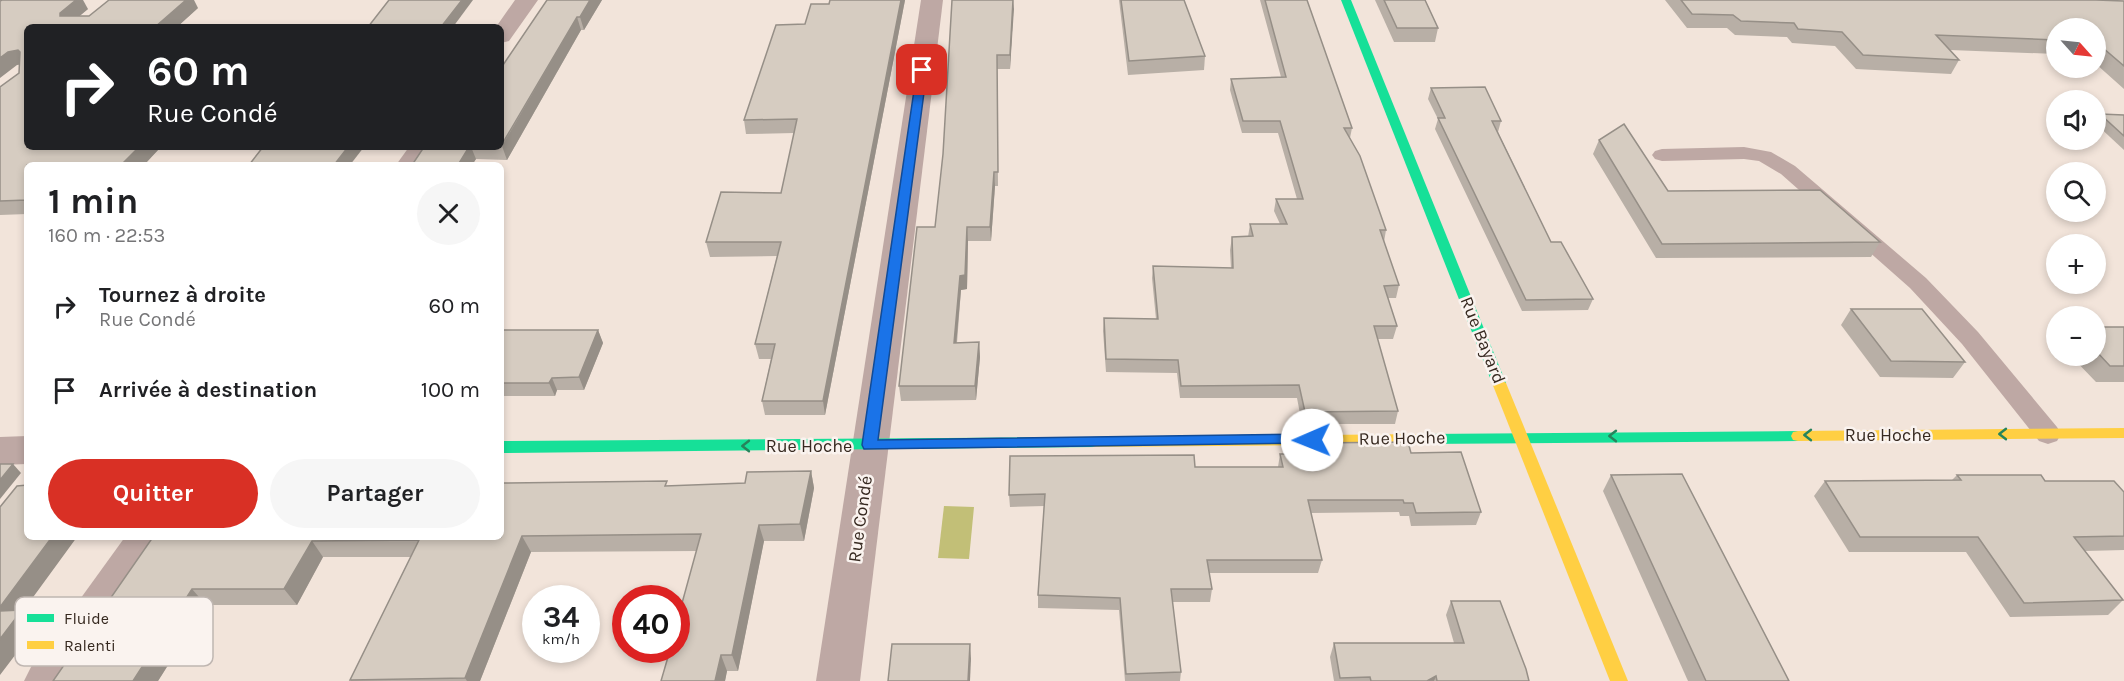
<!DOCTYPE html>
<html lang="fr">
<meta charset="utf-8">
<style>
body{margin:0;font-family:Karla,sans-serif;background:#f6f6f6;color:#202124;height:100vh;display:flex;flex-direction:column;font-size:22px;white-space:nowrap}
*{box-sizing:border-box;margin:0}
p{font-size:20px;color:#757577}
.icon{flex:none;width:33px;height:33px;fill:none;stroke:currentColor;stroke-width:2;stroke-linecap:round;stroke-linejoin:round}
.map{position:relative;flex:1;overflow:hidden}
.sheet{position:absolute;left:24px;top:162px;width:480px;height:378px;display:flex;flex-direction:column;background:#fff;border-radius:9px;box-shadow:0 3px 9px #0003}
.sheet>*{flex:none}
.hud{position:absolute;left:24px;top:24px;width:480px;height:126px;border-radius:9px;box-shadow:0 3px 9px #0003;background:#202124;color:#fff;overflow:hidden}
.needle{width:39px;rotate:117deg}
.fabs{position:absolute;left:2046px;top:18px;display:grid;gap:12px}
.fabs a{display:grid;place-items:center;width:60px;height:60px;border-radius:50%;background:#fff;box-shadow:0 3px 9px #0003;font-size:30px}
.speed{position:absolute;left:522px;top:585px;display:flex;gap:12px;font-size:30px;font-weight:700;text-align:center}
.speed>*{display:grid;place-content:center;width:78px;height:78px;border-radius:50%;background:#fff;box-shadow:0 3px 9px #0003;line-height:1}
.speed small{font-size:15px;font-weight:400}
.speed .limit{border:9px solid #d22;background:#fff;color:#111}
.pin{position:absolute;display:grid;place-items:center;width:51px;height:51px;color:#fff;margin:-26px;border-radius:12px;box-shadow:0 3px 9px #0006}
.me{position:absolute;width:66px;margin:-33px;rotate:269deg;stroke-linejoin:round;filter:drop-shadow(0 0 4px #0008)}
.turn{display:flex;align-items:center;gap:21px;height:126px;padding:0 24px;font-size:27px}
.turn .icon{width:78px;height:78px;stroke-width:2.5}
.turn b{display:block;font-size:42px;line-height:51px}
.round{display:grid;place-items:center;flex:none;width:63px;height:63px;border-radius:32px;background:#f6f6f6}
.head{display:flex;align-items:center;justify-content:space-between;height:102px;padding:0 24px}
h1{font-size:36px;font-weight:700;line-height:45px}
.primary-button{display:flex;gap:12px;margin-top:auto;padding:12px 24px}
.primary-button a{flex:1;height:69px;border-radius:36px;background:#d93025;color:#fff;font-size:24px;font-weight:700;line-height:69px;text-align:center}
.primary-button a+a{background:#f6f6f6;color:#202124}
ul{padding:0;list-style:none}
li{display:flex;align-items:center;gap:18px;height:84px;padding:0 24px}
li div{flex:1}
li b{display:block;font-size:22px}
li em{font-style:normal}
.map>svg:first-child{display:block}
.water{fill:#c2bf77}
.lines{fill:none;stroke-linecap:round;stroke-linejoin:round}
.lane{fill:#bea8a4;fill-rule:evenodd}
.street{fill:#bea8a4;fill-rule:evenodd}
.fast{fill:#16e098;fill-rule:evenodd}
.slow{fill:#ffcf43;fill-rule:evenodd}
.wall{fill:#b8afa6}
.shaded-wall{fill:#968f87}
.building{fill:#d6ccc1;stroke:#968f87;stroke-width:1.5}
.oneway{stroke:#26845c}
.route{fill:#1a73e8;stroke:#114b97;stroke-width:1.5}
.labels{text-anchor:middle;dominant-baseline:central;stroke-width:5;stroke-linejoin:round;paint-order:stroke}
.street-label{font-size:18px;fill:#362920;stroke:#faf3ef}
.key{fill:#faf3ef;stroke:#bfb6b1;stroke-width:1.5}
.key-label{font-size:16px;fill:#362920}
</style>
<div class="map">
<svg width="2124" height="681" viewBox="0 0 2124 681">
<rect width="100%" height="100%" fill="#f2e4da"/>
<polygon class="water" points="944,506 974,507 969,559 938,558"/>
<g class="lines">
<polygon class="lane" points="1744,147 1771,152 1795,166 1926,278 1978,332 2057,427 2061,434 2057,441 2048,444 2039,441 1962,344 1910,288 1781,174 1759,161 1744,159 1662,161 1655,159 1652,155 1655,151 1662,149"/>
<g class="street">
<polygon points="515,0 538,0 509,41 501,43 501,27 496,27"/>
<polygon points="921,0 943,0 860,681 816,681"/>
<polygon points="409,147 437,147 424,165 396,165"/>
<polygon points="27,436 27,464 0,465 0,437"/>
<polygon points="125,537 166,537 71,681 24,681 31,667"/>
</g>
<g class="fast">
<polygon points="1341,0 1351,0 1506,383 1504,387 1499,388 1492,383"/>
<polygon points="1798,431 1803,432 1805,436 1803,440 1798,441 1423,444 1418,443 1416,439 1418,435 1423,434"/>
<polygon points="1096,437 1101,438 1103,442 1101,446 1096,447 501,453 501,441"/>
</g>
<g class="slow">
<polygon points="1499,378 1506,383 1628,681 1610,681 1492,383"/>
<polygon points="2124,428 2124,438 1798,441 1793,440 1791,436 1793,432 1798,431"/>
<polygon points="1423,434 1428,435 1430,439 1428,443 1423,444 1096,447 1091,446 1089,442 1091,438 1096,437"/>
</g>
</g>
<g class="wall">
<polygon points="547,0 602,0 584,30 581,30 507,160 476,159 472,165 412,165 424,147 501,147 501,68"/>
<polygon points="830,0 905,0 825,415 765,415 762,401 771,359 759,359 755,344 777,256 710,257 706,242 781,193 794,133 746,134 744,120 805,24 829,4"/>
<polygon points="1013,0 1010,69 997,69 998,186 995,186 991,241 968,241 967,289 961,290 957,343 979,342 980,357 976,400 901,401 899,386"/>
<polygon points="1119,0 1184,0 1205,56 1204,70 1128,75"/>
<polygon points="1260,0 1307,0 1352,128 1350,138 1386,230 1384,242 1399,285 1396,298 1388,298 1397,326 1393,339 1377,339 1398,411 1395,424 1302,424 1297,398 1180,398 1177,373 1106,372 1103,331 1104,318 1156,319 1152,278 1153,266 1231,268 1230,250 1232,237 1248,237 1250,224 1280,224 1274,211 1276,199 1297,199 1278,133 1242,133 1230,90 1231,79 1281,77"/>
<polygon points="1375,0 1425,0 1438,28 1435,42 1394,42"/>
<polygon points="1665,0 2096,0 2124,1 2124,89 2096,64 2096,28 2056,28 2056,54 1950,50 1959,60 1951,74 1856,69 1835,46 1792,43 1787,37 1735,35 1727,28 1687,28"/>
<polygon points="0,1 88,9 79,16 89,16 198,8 177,27 27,27 27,147 157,147 158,150 144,165 27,165 27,214 0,215 0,87 19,73 20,64 17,65"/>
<polygon points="1431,88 1501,121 1498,132 1551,242 1593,299 1588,310 1522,311 1435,129 1438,119 1428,99"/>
<polygon points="2100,114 2124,115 2124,150 2096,124 2096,120"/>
<polygon points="1599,140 1668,191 1880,242 1871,257 1656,258 1593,154"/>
<polygon points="1851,309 1965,362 1953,378 1880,377 1841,325"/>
<polygon points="2096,327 2124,327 2124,382 2096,382 2071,356 2096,356"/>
<polygon points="501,330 598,330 603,343 584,390 557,390 555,396 501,396"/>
<polygon points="1312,443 1411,453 1481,512 1476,525 1411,526 1409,516 1400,516 1399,512 1311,513 1322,560 1318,573 1209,573 1212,589 1210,602 1172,602 1181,672 1180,681 1125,681 1119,610 1038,608 1038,595 1044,506 1010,507 1009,495 1195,467 1278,467 1280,454 1310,454"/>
<polygon points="811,471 814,488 804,541 764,541 738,671 727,671 725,681 661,681 697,551 531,552 480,681 351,681 350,680 411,557 323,557 297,605 206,605 158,681 53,681 153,537 669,486 745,483"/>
<polygon points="1611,475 1789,681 1688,681 1603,491"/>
<polygon points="1957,475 2045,481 2124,492 2124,550 2085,551 2123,600 2108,615 2010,617 1966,552 1849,552 1814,496 1825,481 1952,480"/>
<polygon points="1451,601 1529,681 1334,681 1330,657 1334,643 1454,643 1446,615"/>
</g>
<g class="shaded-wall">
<polygon points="76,0 83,0 88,9 69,25 60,16 60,13"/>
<polygon points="186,0 194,0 198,8 177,27 155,27"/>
<polygon points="462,0 473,0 453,27 441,27"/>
<polygon points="590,0 602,0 584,30 580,17"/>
<polygon points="901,0 905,0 825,415 823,401"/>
<polygon points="1013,0 1014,9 1010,69 1010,55"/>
<polygon points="577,17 581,30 507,160 502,146"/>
<polygon points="18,50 27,63 17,65 0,78 0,58 8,52"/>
<polygon points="139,147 157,147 158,150 144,165 121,165"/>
<polygon points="348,147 364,147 350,165 334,165"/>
<polygon points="469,147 471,147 476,159 472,165 458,165"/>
<polygon points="994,172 995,186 991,241 990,227"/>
<polygon points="967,227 968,241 967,289 961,290 955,357 954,343 960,276"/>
<polygon points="598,330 603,343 584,390 579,377"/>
<polygon points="979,342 980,357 976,400 975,386"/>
<polygon points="552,378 557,390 555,396 549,383"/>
<polygon points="13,464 21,473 0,499 0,480"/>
<polygon points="811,471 814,488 804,541 800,524"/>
<polygon points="759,525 764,541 738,671 732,655"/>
<polygon points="522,536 531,552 480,681 467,681 465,678"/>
<polygon points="52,537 77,537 23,611 38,625 0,675 0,607"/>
<polygon points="312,541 323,557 297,605 284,589"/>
<polygon points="192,589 206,605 158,681 133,681"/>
<polygon points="970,644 971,659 970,681 968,681"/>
<polygon points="721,655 727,671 725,681 715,681"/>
<polygon points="1436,676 1434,681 1427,681"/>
</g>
<g class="building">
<polygon points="2,0 76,0 60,13 60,16 89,16 109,0 186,0 155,27 27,27 27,147 139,147 121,165 27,165 27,200 0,201 0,87 19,73 20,52 18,50 8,52 0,58 0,1"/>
<polygon points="389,0 462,0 441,27 368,27"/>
<polygon points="547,0 590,0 580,17 577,17 501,146 501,68"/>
<polygon points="830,0 901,0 823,401 762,401 775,344 755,344 781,242 706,242 721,192 781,193 797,119 744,120 776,25 805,24 811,4 829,4"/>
<polygon points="952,0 1013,0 1010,55 997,55 998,172 994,172 990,227 967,227 965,275 960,276 954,343 979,342 975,386 899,386 917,227 935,227 943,154"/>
<polygon points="1121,0 1184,0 1205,56 1129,61"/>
<polygon points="1265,0 1307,0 1352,128 1344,128 1360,156 1386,230 1380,230 1399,285 1384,286 1397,326 1374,326 1398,411 1305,412 1299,385 1181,386 1178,360 1106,359 1104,318 1158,319 1153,266 1233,268 1232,237 1253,236 1250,224 1287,224 1276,199 1303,199 1280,121 1243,121 1231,79 1286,77"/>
<polygon points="1384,0 1425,0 1438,28 1397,28"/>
<polygon points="1681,0 2096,0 2124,1 2124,66 2096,42 2096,28 2056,28 2056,40 1936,35 1959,60 1863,55 1842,32 1798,29 1794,23 1741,21 1733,15 1692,14"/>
<polygon points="1485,87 1501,121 1492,121 1551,242 1561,242 1593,299 1526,300 1438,118 1445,118 1431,88"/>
<polygon points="2100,114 2124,115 2124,136"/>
<polygon points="1624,124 1668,191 1820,190 1880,242 1662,244 1599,140"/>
<polygon points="263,147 348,147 334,165 249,165"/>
<polygon points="424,147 469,147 458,165 412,165"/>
<polygon points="1851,309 1922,309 1965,362 1891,361"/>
<polygon points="2096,327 2124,327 2124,366 2110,366 2096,351"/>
<polygon points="501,330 598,330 579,377 552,378 549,383 501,383"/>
<polygon points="1408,442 1411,453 1461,452 1481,512 1416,513 1413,503 1404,503 1403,500 1308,500 1322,560 1207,560 1212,589 1171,589 1181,672 1126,674 1120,598 1038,595 1045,494 1009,495 1010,456 1194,455 1195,467 1283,467 1280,454 1314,454 1312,443"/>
<polygon points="0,464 13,464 0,480"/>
<polygon points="811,471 800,524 759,525 732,655 721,655 715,681 661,681 670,650 676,650 676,625 701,534 522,536 465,678 350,680 419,540 312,541 284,589 192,589 133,681 53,681 153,537 501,537 501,483 667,481 665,486 745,483 747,472"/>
<polygon points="1682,474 1789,681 1706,681 1611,475"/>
<polygon points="1957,475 2041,475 2045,481 2114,481 2124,492 2124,536 2074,537 2123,600 2024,603 1978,537 1860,537 1825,481 1961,480"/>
<polygon points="27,485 27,537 52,537 0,607 0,507 17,486"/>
<polygon points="1451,601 1500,601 1526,669 1529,681 1437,681 1436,676 1427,681 1371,681 1370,677 1340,678 1334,643 1464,643"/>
<polygon points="22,610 0,639 0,611"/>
<polygon points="892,644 970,644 968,681 888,681"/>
</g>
<defs><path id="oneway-chevron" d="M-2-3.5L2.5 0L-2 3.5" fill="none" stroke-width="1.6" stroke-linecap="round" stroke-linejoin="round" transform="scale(1.5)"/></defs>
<g class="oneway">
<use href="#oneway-chevron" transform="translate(2003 434) rotate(180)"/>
<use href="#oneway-chevron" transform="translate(1808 435) rotate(180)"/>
<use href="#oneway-chevron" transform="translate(1613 436) rotate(180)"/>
<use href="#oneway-chevron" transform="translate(746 446) rotate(180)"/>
</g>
<polygon class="route" points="922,67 927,70 878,440 1312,434 1320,440 1317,443 864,449 862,445 917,70"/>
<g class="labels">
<g class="street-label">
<text transform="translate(1483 340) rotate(68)">Rue Bayard</text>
<text x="1888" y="435">Rue Hoche</text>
<text transform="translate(1402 438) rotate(-1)">Rue Hoche</text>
<text x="809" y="446">Rue Hoche</text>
<text transform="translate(860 519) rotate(-82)">Rue Condé</text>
</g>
</g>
<rect x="15" y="597" width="198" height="69" rx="9" class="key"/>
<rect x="27" y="614" width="27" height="8" fill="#16e098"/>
<rect x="27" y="641" width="27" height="8" fill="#ffcf43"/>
<g class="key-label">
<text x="64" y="624">Fluide</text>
<text x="64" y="651">Ralenti</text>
</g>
</svg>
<div class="fabs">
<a><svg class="needle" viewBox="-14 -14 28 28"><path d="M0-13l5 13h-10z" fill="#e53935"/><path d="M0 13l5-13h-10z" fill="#757577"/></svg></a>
<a><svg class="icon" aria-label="sound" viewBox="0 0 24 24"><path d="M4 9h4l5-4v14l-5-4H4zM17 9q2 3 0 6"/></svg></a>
<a><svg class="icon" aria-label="search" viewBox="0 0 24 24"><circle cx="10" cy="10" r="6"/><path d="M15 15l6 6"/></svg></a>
<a>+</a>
<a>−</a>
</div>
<div class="speed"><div>34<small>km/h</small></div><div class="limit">40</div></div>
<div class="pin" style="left:922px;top:70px;background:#d93025"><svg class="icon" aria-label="arrive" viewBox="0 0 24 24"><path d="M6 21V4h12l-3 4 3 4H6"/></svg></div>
<svg class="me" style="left:1312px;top:440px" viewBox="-20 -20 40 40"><circle r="19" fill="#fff"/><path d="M0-13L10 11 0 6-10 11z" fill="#1a73e8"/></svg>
<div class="hud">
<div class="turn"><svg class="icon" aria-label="right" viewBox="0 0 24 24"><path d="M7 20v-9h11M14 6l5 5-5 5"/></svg><div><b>60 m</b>Rue Condé</div></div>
</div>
<section class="sheet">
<div class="head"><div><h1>1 min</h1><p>160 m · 22:53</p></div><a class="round"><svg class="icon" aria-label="close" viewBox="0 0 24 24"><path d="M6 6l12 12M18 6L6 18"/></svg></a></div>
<ul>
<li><svg class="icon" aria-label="right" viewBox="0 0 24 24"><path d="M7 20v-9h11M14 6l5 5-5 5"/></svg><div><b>Tournez à droite</b><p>Rue Condé</p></div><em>60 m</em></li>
<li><svg class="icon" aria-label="arrive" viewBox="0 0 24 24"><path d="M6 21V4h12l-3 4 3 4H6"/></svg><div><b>Arrivée à destination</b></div><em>100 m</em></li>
</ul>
<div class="primary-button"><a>Quitter</a><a>Partager</a></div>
</section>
</div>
